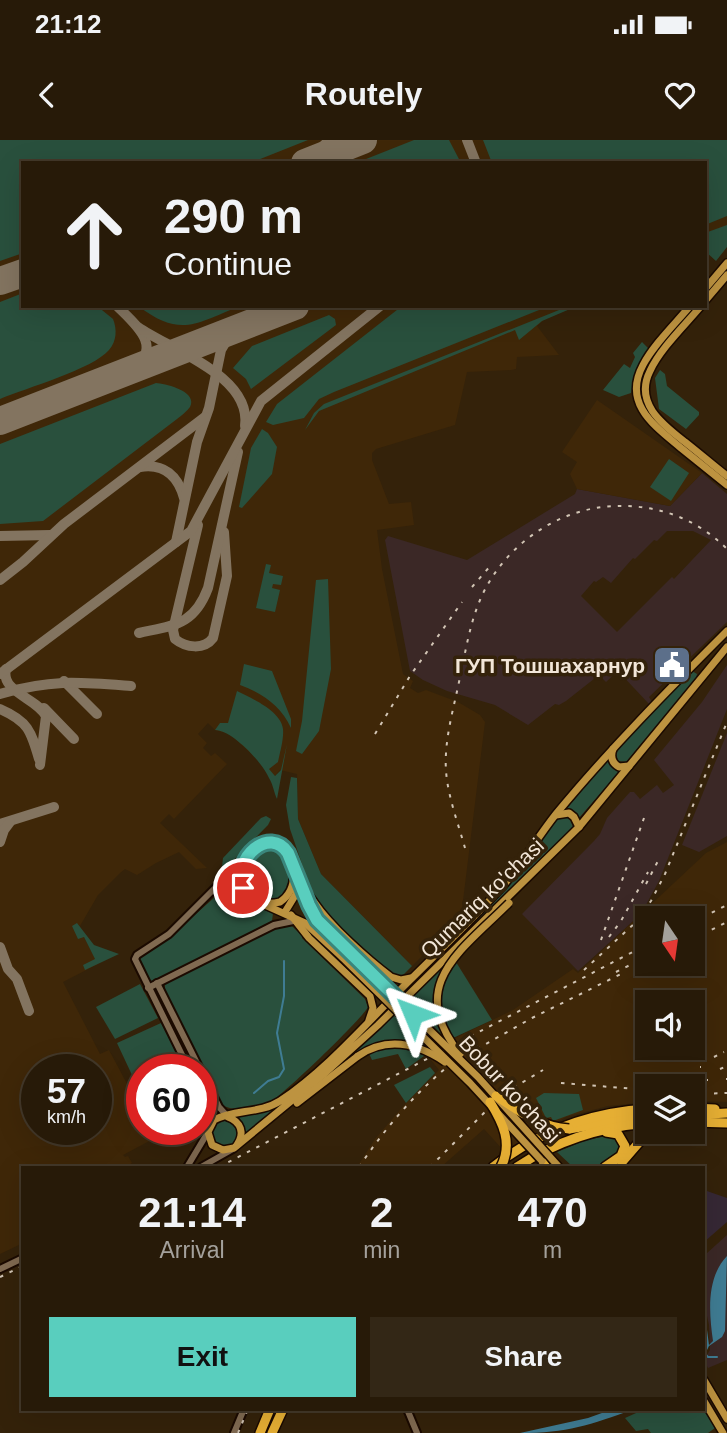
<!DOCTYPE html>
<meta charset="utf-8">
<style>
body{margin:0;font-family:Arial,sans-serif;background:#332716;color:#f1f3f6;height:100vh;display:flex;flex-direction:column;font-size:26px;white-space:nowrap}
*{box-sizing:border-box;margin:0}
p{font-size:23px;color:#a4a19c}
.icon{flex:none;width:38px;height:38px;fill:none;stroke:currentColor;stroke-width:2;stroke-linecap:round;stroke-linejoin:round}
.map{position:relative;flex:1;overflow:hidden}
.drawer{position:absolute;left:21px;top:1026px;width:684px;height:245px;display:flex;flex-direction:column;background:#271a08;border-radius:0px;box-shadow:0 7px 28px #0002,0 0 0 2px #433829}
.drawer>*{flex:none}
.top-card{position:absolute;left:21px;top:21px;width:686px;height:147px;border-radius:0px;box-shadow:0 7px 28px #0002,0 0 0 2px #433829;background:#271a08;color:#f1f3f6;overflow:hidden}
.needle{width:46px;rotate:167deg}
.controls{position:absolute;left:635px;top:766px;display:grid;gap:14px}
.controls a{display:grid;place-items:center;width:70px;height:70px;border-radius:0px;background:#271a08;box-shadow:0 7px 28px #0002,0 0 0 2px #433829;font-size:35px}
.speed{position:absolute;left:21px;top:914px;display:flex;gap:14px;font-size:35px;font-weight:700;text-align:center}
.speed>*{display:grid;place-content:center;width:91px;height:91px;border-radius:50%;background:#271a08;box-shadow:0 7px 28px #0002,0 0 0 2px #433829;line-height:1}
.speed small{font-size:18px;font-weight:400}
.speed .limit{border:10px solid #d22;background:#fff;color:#111}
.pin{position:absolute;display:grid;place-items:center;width:60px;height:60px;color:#fff;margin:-30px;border:4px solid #fff;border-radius:50%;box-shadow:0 2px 7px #0007}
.me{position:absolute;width:77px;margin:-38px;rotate:314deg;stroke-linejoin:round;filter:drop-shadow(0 0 5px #0008)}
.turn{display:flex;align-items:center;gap:24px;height:147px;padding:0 28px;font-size:32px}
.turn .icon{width:91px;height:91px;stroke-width:2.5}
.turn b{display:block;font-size:49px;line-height:60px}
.eta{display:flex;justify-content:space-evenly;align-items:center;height:119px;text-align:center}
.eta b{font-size:42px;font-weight:700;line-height:49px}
.button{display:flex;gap:14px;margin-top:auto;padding:14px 28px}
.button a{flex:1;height:80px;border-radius:0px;background:#59cebe;color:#111;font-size:28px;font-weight:700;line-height:80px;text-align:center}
.button a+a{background:#332716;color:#f1f3f6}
.status{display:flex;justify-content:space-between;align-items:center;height:49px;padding:0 35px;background:#271a08;direction:ltr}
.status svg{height:19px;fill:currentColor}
header{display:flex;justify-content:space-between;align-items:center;height:91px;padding:0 28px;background:#271a08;font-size:32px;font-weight:700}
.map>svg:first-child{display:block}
.commercial{fill:#362835}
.industrial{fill:#3b2826;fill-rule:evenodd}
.built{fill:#3f2708;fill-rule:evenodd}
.green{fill:#29503d}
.water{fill:#3f7c93}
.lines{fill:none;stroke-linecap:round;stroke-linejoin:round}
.stream{stroke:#3f7c93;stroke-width:2}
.taxiway{stroke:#837460;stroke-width:10}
.runway{stroke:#837460;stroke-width:28}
.secondary-casing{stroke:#1b0a00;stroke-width:10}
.primary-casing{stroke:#1b0a00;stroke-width:10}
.highway-casing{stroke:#1b0a00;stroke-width:12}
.secondary{stroke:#806a51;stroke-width:6}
.primary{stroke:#bd9340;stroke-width:7}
.highway{stroke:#e6af34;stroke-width:9}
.rail{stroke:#d2c5b5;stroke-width:2;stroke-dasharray:3.5 7;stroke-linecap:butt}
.primary-bridge-casing{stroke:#1b0a00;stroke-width:10;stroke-linecap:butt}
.highway-bridge-casing{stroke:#1b0a00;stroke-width:12;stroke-linecap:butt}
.primary-bridge{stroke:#bd9340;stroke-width:7}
.highway-bridge{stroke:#e6af34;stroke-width:9}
.route-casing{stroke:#3a867c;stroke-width:18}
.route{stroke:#59cebe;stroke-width:12}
.labels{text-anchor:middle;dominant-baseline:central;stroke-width:7;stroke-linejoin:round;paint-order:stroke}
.poi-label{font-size:21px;font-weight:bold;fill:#f2e6d8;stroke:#34220a;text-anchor:end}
.street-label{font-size:21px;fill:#f2e6d8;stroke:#34220a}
</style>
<div class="status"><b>21:12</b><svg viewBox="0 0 49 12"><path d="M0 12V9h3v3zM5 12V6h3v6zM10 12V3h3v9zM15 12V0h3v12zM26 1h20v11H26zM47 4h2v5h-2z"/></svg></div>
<header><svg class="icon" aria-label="back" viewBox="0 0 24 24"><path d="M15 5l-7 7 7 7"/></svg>Routely<svg class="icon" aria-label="heart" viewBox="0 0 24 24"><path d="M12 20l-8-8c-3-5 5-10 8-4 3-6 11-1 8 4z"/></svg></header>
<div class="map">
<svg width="727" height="1293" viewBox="0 0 727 1293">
<rect width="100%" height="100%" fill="#34220a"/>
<polygon class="commercial" points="704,1050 727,1058 727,1082 704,1102"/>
<g class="industrial">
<path d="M702,333L727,354V482L649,557L652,562L649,564L618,531L606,542L599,535L566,561L559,565L555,564L528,585L495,565L447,551L423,540L410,531L385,400L388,396L467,420L575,354L577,349L670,366ZM667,391H693L711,400L674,439L672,437L617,492L581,456L594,441L596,442L603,437L611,443L633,418L635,419L654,400L657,401Z"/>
<polygon points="727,525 727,569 659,741 641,774 578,831 522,774 594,701 600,694 607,678 630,652 634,652 640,659 657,645 663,653 674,645 654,620 702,562"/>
<polygon points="727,593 727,696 699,712 682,705"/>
<polygon points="727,1095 727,1220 708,1228 704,1220 710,1210 709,1185 704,1162 704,1122 706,1114"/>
</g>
<g class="built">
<path d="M0,0H727V107L716,121L705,111V23H23V166H577L545,179L537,186L559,215L517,217L516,229L511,230L467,232L455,285L376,309L372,313V320L389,364L411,362L414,385L377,390L382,429L403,534L413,541L410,548L418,553L426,550L458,562L480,575L485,582L461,777L412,826L321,734L298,679L297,634L280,630L275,636L230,594L215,590L208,583L198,594L207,603L203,608L211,616L215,613L227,624L174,679L169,674L160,683L207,728L196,729L179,712L156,723L137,735L125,729L120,733L98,755L80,786L77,784L98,824L63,842L100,914L109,910L142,972V989H150L155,998L123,1015L125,1017L128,1016L132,1023L129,1025L130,1027H23V1103L0,1114ZM37,929H96V989H37Z"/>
<polygon points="597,260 702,333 670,366 577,349 570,334 577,322 562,312"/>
<path d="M727,702V962L693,961V947H648L647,962L608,966L566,977L504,1011L484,989L441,1027H357L375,999L406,963L439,930L427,915L453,899L513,870L573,829L578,833L706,713ZM648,779H693V824H648ZM648,863H693V908H648Z"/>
</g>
<g class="green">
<polygon points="0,0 308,0 250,23 23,23 23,113 0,121"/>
<polygon points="414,0 449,0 461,23 356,23"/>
<polygon points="483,0 727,0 727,76 705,85 705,23 492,23"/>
<polygon points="727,85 727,107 716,121 705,111 705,93"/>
<path d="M23,153V166H97L113,179C117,189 117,201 109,210C93,229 26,248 0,259V162Z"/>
<path d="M138,166H240C195,184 181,198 138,166Z"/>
<polygon points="402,166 549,166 334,252 319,259 304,278 273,285 266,282 277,264"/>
<polygon points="569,166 577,166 542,181 519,200 515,190 319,271 305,290 314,273 324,264"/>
<polygon points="329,175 335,179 336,185 251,249 246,239 233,228 252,206"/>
<polygon points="642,202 649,209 635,232 631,253 619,257 603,250 624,224 630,228 635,217 633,213"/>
<polygon points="660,230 665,234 667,246 699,272 699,275 686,289 659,269 655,238"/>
<path d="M156,243C166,244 198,251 190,267C187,271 181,276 177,279L43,381L0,384V304Z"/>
<polygon points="262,289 268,293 277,307 272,334 242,368 239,367 251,308"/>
<polygon points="669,319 689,333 671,361 650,347"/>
<polygon points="266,424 271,425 269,433 283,436 281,445 273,444 272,448 280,450 275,472 256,468"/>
<polygon points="328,439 331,529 319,591 302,614 296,611 302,581 316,440"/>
<path d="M244,524L272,531L291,579V588C281,566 262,553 240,545Z"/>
<polygon points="692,531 697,534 696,538 626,622 618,621 615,612"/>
<path d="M237,551C251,558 281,571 283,589C284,599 280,612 278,622L269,629L275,636L281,630L287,604L277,659C274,653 273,644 269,638C262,622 232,590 215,590L220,583H228Z"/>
<polygon points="608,620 621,630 578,679 574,672 565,670"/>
<polygon points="291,637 297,638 298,679 321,734 412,826 401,837 390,832 325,773 312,753 290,689 286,665"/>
<polygon points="266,676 271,679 268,685 226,728 222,727 223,718 261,678"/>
<polygon points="559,676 569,676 573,687 361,897 246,995 244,985 237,977 274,968 359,895 508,747"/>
<path d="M274,707C303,718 290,784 251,752C237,731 250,709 274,707Z"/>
<polygon points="225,748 231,749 246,764 273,773 272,781 150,843 139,823 141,817 170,797"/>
<polygon points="77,783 94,805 119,814 85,830 83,825 95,819 84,797 78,799 72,786"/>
<path d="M285,785L292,786L302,796V798L365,859L368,867C362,879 286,952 273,960C259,968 235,974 221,964L165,851V844L276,787Z"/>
<path d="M456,822L492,880L453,898C437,873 438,846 456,822Z"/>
<path d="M443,823L444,824C432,847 431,870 441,894L406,859Z"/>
<polygon points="140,844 158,878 115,899 96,867"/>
<polygon points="392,873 424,905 424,916 406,929 398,914 372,920 366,907 336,927"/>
<polygon points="161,883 183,925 179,929 142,929 142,948 139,950 117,903"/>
<polygon points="430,927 435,933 406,963 394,945"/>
<polygon points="544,953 579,954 583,970 553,981 551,977 546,978 536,958"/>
<circle cx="225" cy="994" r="13"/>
<polygon points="612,995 622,1004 618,1007 619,1011 597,1027 573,1027 557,1012 586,1000"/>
<polygon points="645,1269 703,1269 715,1288 708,1293 651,1293 648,1289 636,1291 625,1278"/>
</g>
<g class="water">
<path d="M727,1116L725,1191L722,1197L709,1206L704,1216V1167L709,1205L713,1201C709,1173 706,1138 727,1116Z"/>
<path d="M613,1269H634C590,1285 567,1293 520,1293L588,1278Z"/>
</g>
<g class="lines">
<g class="stream">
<polyline points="254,953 268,941 279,937 284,929 277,893 284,856 284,821"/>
<polyline points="704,1213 708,1217 717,1217"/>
</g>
<g class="taxiway">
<polyline points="467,0 476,23"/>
<polyline points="308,22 329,0"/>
<path d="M117,166C136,185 165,208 131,230"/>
<path d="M138,187C171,210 252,236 245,286"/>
<polyline points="164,217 185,215"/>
<path d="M140,327C164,323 178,336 184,358"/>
<path d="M198,385L173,490L175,499C186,508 204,510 213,498L227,436L224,392"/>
<polyline points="0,396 51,395"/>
<polyline points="176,402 197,302 209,268 221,210 230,195 243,186"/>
<polyline points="0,440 23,422 64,384 205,277"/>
<path d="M139,493C175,485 194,485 208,448L238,312"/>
<path d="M6,529C0,552 37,558 46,576L40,625"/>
<polyline points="0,534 191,391 261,261 380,166"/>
<polyline points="64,541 97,574"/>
<path d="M0,554C52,539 79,542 131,546"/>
<polyline points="44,568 74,599"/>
<path d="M0,569C28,581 31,591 39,619"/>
<polyline points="0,684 54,667"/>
<polyline points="0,702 4,690 10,682"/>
<polyline points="0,807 8,829 17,839 29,871"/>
</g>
<g class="runway">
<polyline points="305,23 363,0"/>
<polyline points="0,141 23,133"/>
<polyline points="0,281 295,166"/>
</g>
<defs>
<g id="secondary">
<polyline points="157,843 200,929"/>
<polyline points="148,848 274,785 298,780"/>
<polyline points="189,929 135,819 137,815 169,794 243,720"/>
<polyline points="201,931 219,967 228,977"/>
<polyline points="201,954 212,974 211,984"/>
<polyline points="187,1027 208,992"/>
<polyline points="201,1027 233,1009"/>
<polyline points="0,1129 23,1118"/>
<polyline points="407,1269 417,1293"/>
<polyline points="234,1293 244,1269"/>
</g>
<g id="primary">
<polyline points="705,149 727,123"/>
<polyline points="705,161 727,135"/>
<path d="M690,166C675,184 654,204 643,225C622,264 655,286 681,308C696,320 712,333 727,345"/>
<path d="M701,166C685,185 660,209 650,231C634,263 662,284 685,302C699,313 713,325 727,336"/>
<path d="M727,491C668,550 609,610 556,674C537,698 522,724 502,747C470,782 435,815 401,849C363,887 325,931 280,961C260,974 234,969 214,980L208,992L212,1005L223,1010L234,1008L324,934L378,885L579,687L727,507"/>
<path d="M613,609C610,617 612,623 619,627L629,626"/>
<polyline points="556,675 569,673 574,677 579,687"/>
<path d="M293,728C295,742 292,754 280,762C237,772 225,720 263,705C269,702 277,702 283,706C292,714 293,730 298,740C303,748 309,755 314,762C331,787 367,819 391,837L401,840L411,838"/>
<polyline points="303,752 317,780 349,812"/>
<polyline points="265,765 305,783 343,818"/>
<polyline points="285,772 296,754 297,739"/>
<polyline points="291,775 309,798 370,856 373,868 369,880"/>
<polyline points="297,963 358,916"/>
<path d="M228,977C241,982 245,993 237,1005"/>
<polyline points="704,1240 727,1279"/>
<polyline points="704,1261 723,1293"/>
</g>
<g id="highway">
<polyline points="693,968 715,969"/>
<polyline points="693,975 727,973"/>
<polyline points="693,982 727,983"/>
<polyline points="569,989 632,978"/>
<polyline points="542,1021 546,1027"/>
<polyline points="622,1022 648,992"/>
<path d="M493,1027C538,992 590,972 648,969"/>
<path d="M517,1027C556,1001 601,987 648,983"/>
<polyline points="605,1027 621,1016 625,1006 618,994 606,992"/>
<polyline points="260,1293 270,1269"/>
<polyline points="272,1293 283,1269"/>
</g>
</defs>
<use href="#secondary" class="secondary-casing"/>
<use href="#primary" class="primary-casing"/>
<use href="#highway" class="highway-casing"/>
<use href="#secondary" class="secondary"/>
<use href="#primary" class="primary"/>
<use href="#highway" class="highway"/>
<g class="rail">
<polyline points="472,447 492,424"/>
<polyline points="375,594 410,536 462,462"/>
<path d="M465,708C458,683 448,657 446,631C444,601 453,571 459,542C465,515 469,486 480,460C503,406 558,367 617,366C659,365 697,379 727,409"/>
<polyline points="646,744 659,719"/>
<polyline points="693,782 727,765"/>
<polyline points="609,797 621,781 648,732"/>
<polyline points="693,799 727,782"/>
<polyline points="601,800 644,678"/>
<polyline points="584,830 636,782 651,761 665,734 727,582"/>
<polyline points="616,832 648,816"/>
<polyline points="477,909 532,878 625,832"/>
<polyline points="714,917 724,912"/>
<polyline points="700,927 701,927"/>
<polyline points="720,929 727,926"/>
<polyline points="726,939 727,939"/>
<polyline points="707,940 708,940"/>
<polyline points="561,943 648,950"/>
<polyline points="693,954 727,953"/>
<polyline points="219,1027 648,804"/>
<path d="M359,1027C392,978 432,933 483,901"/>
<polyline points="430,1027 503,954 543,930"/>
<polyline points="0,1137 23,1126"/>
<polyline points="238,1293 248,1269"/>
</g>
<defs>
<g id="primary-bridge">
<polyline points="349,812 478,937 559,1027"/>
<polyline points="343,818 470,943 542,1021"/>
<path d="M460,914C405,845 461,811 509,763"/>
<path d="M358,916C387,896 417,903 445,922"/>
</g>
<g id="highway-bridge">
<path d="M496,956C520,972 541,987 569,989"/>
<path d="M490,962C503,983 513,1003 501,1027"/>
</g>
</defs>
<use href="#primary-bridge" class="primary-bridge-casing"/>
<use href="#highway-bridge" class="highway-bridge-casing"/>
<use href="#primary-bridge" class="primary-bridge"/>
<use href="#highway-bridge" class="highway-bridge"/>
</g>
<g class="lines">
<defs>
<path id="route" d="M243,748C232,718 270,685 288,713L309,765L317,780L413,874"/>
</defs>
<use href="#route" class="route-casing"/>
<use href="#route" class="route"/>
</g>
<defs>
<symbol id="civic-square" viewBox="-11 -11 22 22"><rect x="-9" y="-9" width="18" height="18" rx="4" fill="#5c6f8a" stroke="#34220a"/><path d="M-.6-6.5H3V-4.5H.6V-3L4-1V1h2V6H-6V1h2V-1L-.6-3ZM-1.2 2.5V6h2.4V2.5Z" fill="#fff"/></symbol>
</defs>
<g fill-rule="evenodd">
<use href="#civic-square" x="650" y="503" width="44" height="44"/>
</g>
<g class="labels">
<g class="poi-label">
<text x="645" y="525">ГУП Тошшахарнур</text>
</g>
<g class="street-label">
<text transform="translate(482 758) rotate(-44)">Qumariq ko'chasi</text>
<text transform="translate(510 949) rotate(47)">Bobur ko'chasi</text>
</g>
</g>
</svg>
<div class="controls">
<a><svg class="needle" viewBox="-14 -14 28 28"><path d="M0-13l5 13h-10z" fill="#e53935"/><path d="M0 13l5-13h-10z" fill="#a4a19c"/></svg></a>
<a><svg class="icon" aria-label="sound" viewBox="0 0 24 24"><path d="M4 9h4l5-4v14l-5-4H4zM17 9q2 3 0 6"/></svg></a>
<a><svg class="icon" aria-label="layers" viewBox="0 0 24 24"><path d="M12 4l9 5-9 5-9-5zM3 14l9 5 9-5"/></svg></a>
</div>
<div class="speed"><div>57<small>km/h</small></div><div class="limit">60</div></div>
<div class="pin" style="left:243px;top:748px;background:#d93025"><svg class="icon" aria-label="arrive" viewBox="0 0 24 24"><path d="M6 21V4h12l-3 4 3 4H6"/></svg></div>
<svg class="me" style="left:413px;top:874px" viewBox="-20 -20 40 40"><path d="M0-17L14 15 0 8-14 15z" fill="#59cebe" stroke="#fff" stroke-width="4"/></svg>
<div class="top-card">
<div class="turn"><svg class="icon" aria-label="ahead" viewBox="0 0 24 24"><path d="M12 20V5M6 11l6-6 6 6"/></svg><div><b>290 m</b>Continue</div></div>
</div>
<section class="drawer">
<div class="eta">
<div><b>21:14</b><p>Arrival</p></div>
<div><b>2</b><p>min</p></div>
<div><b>470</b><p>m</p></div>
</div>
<div class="button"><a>Exit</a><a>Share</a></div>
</section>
</div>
